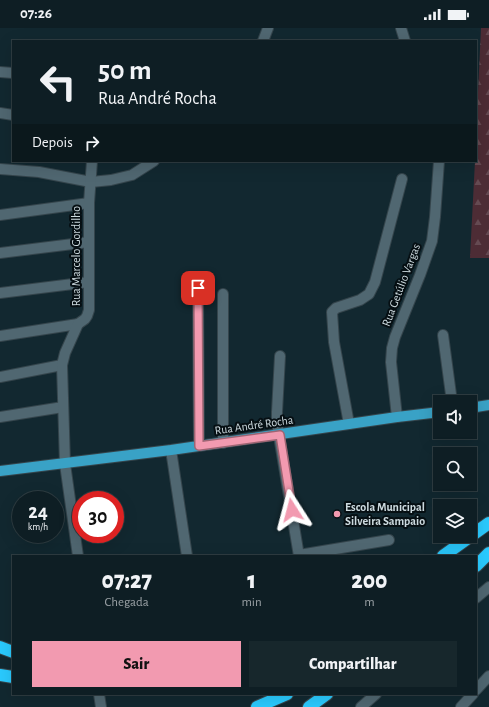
<!DOCTYPE html>
<html lang="pt">
<meta charset="utf-8">
<style>
body{margin:0;font-family:"Alegreya Sans",sans-serif;background:#17272c;color:#f1f3f6;height:100vh;display:flex;flex-direction:column;font-size:15px;white-space:nowrap}
*{box-sizing:border-box;margin:0}
p{font-size:13px;color:#9ba2a6}
.icon{flex:none;width:22px;height:22px;fill:none;stroke:currentColor;stroke-width:2;stroke-linecap:round;stroke-linejoin:round}
.map{position:relative;flex:1;overflow:hidden}
.drawer{position:absolute;left:12px;top:527px;width:465px;height:140px;display:flex;flex-direction:column;background:#0e1e24;border-radius:0px;box-shadow:0 4px 16px #0002,0 0 0 1px #2e3c41}
.drawer>*{flex:none}
.top-card{position:absolute;left:12px;top:12px;width:465px;height:122px;border-radius:0px;box-shadow:0 4px 16px #0002,0 0 0 1px #2e3c41;background:#0e1e24;color:#f1f3f6;overflow:hidden}
.fabs{position:absolute;left:433px;top:367px;display:grid;gap:8px}
.fabs a{display:grid;place-items:center;width:44px;height:44px;border-radius:0px;background:#0e1e24;box-shadow:0 4px 16px #0002,0 0 0 1px #2e3c41;font-size:20px}
.speed{position:absolute;left:12px;top:463px;display:flex;gap:8px;font-size:20px;font-weight:700;text-align:center}
.speed>*{display:grid;place-content:center;width:52px;height:52px;border-radius:50%;background:#0e1e24;box-shadow:0 4px 16px #0002,0 0 0 1px #2e3c41;line-height:1}
.speed small{font-size:10px;font-weight:400}
.speed .limit{border:6px solid #d22;background:#fff;color:#111}
.pin{position:absolute;display:grid;place-items:center;width:34px;height:34px;color:#fff;margin:-17px;border-radius:8px;box-shadow:0 2px 6px #0006}
.me{position:absolute;width:44px;margin:-22px;rotate:351deg;stroke-linejoin:round;filter:drop-shadow(0 0 3px #0008)}
.turn{display:flex;align-items:center;gap:14px;height:84px;padding:0 20px;font-size:18px}
.turn .icon{width:52px;height:52px;stroke-width:2.5}
.turn b{display:block;font-size:28px;line-height:34px}
.then{display:flex;align-items:center;height:38px;padding:0 20px;background:#0003;gap:8px;font-size:15px}
.eta{display:flex;justify-content:space-evenly;align-items:center;height:68px;text-align:center}
.eta b{font-size:24px;font-weight:800;line-height:28px}
.cta{display:flex;gap:8px;margin-top:auto;padding:8px 20px}
.cta a{flex:1;height:46px;border-radius:0px;background:#f29ab0;color:#111;font-size:16px;font-weight:800;line-height:46px;text-align:center}
.cta a+a{background:#17272c;color:#f1f3f6}
.status{display:flex;justify-content:space-between;align-items:center;height:28px;padding:0 20px;background:#0e1e24;direction:ltr}
.status svg{height:11px;fill:currentColor}
.map>svg:first-child{display:block}
.forest{fill:url(#forest-firs)}
.lines{fill:none;stroke-linecap:round;stroke-linejoin:round}
.minor-casing{stroke:#35454c;stroke-width:12}
.major-casing{stroke:#35454c;stroke-width:12}
.highway-casing{stroke:#35454c;stroke-width:14}
.minor{stroke:#506771;stroke-width:10}
.major{stroke:#39a2c6;stroke-width:10}
.highway{stroke:#2acafe;stroke-width:12}
.route-casing{stroke:#9d6472;stroke-width:10}
.route{stroke:#f29ab0;stroke-width:7}
.poi-dot{fill:#f29ab0;stroke:#060f13;stroke-width:1.5}
.labels{text-anchor:middle;dominant-baseline:central;stroke-width:4;stroke-linejoin:round;paint-order:stroke}
.street-label{font-size:12px;fill:#cddadf;stroke:#060f13}
.poi-label{font-size:12px;font-weight:bold;fill:#cddadf;stroke:#060f13;text-anchor:start}
</style>
<div class="status"><b>07:26</b><svg viewBox="0 0 49 12"><path d="M0 12V9h3v3zM5 12V6h3v6zM10 12V3h3v9zM15 12V0h3v12zM26 1h20v11H26zM47 4h2v5h-2z"/></svg></div>
<div class="map">
<svg width="489" height="679" viewBox="0 0 489 679">
<defs>
<pattern id="forest-firs" width="22" height="20" patternUnits="userSpaceOnUse"><rect width="22" height="20" fill="#4d2c35"/><path d="M5 1l3.5 6h-7zM16 11l3.5 6h-7z" fill="#654a52"/></pattern>
</defs>
<rect width="100%" height="100%" fill="#122830"/>
<polygon class="forest" points="481,0 489,0 489,230 470,230 475,133 476,133 476,107"/>
<g class="lines">
<defs>
<g id="minor">
<polyline points="401,0 405,13"/>
<polyline points="263,13 268,0"/>
<polyline points="0,44 13,45"/>
<polyline points="0,85 13,87"/>
<polyline points="0,141 39,144 91,154 111,152 132,147 154,133"/>
<polyline points="0,187 89,175"/>
<polyline points="0,225 89,214"/>
<polyline points="198,260 199,418"/>
<polyline points="0,265 89,254"/>
<polyline points="443,307 452,374"/>
<polyline points="0,308 78,296"/>
<polyline points="280,328 277,384 277,396 299,528"/>
<polyline points="0,349 62,337"/>
<polyline points="0,389 63,379"/>
<polyline points="397,389 391,334 392,320 395,309 420,247 432,213 435,189 439,133"/>
<polyline points="349,396 334,314 332,284 336,280 360,272 369,266 375,254 402,151"/>
<polyline points="223,415 223,266"/>
<polyline points="171,422 187,528"/>
<polyline points="299,527 389,512"/>
<polyline points="78,528 65,436 62,337 65,325 78,296 85,291 87,288 89,282 89,175 92,133"/>
<polyline points="476,570 489,559"/>
<polyline points="476,662 489,648"/>
<polyline points="99,666 101,679"/>
<polyline points="361,679 376,666"/>
<polyline points="461,679 473,666"/>
</g>
<g id="major">
<polyline points="470,380 489,377"/>
<polyline points="0,443 171,422 397,389 440,384"/>
</g>
<g id="highway">
<polyline points="443,528 489,495"/>
<polyline points="476,538 489,525"/>
<polyline points="0,619 13,624"/>
<polyline points="0,647 13,649"/>
<polyline points="257,679 287,666"/>
<polyline points="309,679 327,666"/>
</g>
</defs>
<use href="#minor" class="minor-casing"/>
<use href="#major" class="major-casing"/>
<use href="#highway" class="highway-casing"/>
<use href="#minor" class="minor"/>
<use href="#major" class="major"/>
<use href="#highway" class="highway"/>
</g>
<g class="lines">
<defs>
<polyline id="route" points="198,260 199,418 280,407 292,482"/>
</defs>
<use href="#route" class="route-casing"/>
<use href="#route" class="route"/>
</g>
<circle class="poi-dot" cx="337" cy="486" r="4"/>
<g class="labels">
<g class="street-label">
<text transform="translate(76 228) rotate(-90)">Rua Marcelo Gordilho</text>
<text transform="translate(401 257) rotate(-69)">Rua Getúlio Vargas</text>
<text transform="translate(254 397) rotate(-8)">Rua André Rocha</text>
</g>
<g class="poi-label">
<text x="345" y="479">Escola Municipal<tspan x="345" dy="14">Silveira Sampaio</tspan></text>
</g>
</g>
</svg>
<div class="fabs">
<a><svg class="icon" aria-label="sound" viewBox="0 0 24 24"><path d="M4 9h4l5-4v14l-5-4H4zM17 9q2 3 0 6"/></svg></a>
<a><svg class="icon" aria-label="search" viewBox="0 0 24 24"><circle cx="10" cy="10" r="6"/><path d="M15 15l6 6"/></svg></a>
<a><svg class="icon" aria-label="layers" viewBox="0 0 24 24"><path d="M12 4l9 5-9 5-9-5zM3 14l9 5 9-5"/></svg></a>
</div>
<div class="speed"><div>24<small>km/h</small></div><div class="limit">30</div></div>
<div class="pin" style="left:198px;top:260px;background:#d93025"><svg class="icon" aria-label="arrive" viewBox="0 0 24 24"><path d="M6 21V4h12l-3 4 3 4H6"/></svg></div>
<svg class="me" style="left:292px;top:482px" viewBox="-20 -20 40 40"><path d="M0-17L14 15 0 8-14 15z" fill="#f29ab0" stroke="#fff" stroke-width="4"/></svg>
<div class="top-card">
<div class="turn"><svg class="icon" aria-label="left" viewBox="0 0 24 24"><path d="M17 20v-9H6M10 6l-5 5 5 5"/></svg><div><b>50 m</b>Rua André Rocha</div></div>
<div class="then">Depois<svg class="icon" aria-label="right" viewBox="0 0 24 24"><path d="M7 20v-9h11M14 6l5 5-5 5"/></svg></div>
</div>
<section class="drawer">
<div class="eta">
<div><b>07:27</b><p>Chegada</p></div>
<div><b>1</b><p>min</p></div>
<div><b>200</b><p>m</p></div>
</div>
<div class="cta"><a>Sair</a><a>Compartilhar</a></div>
</section>
</div>
